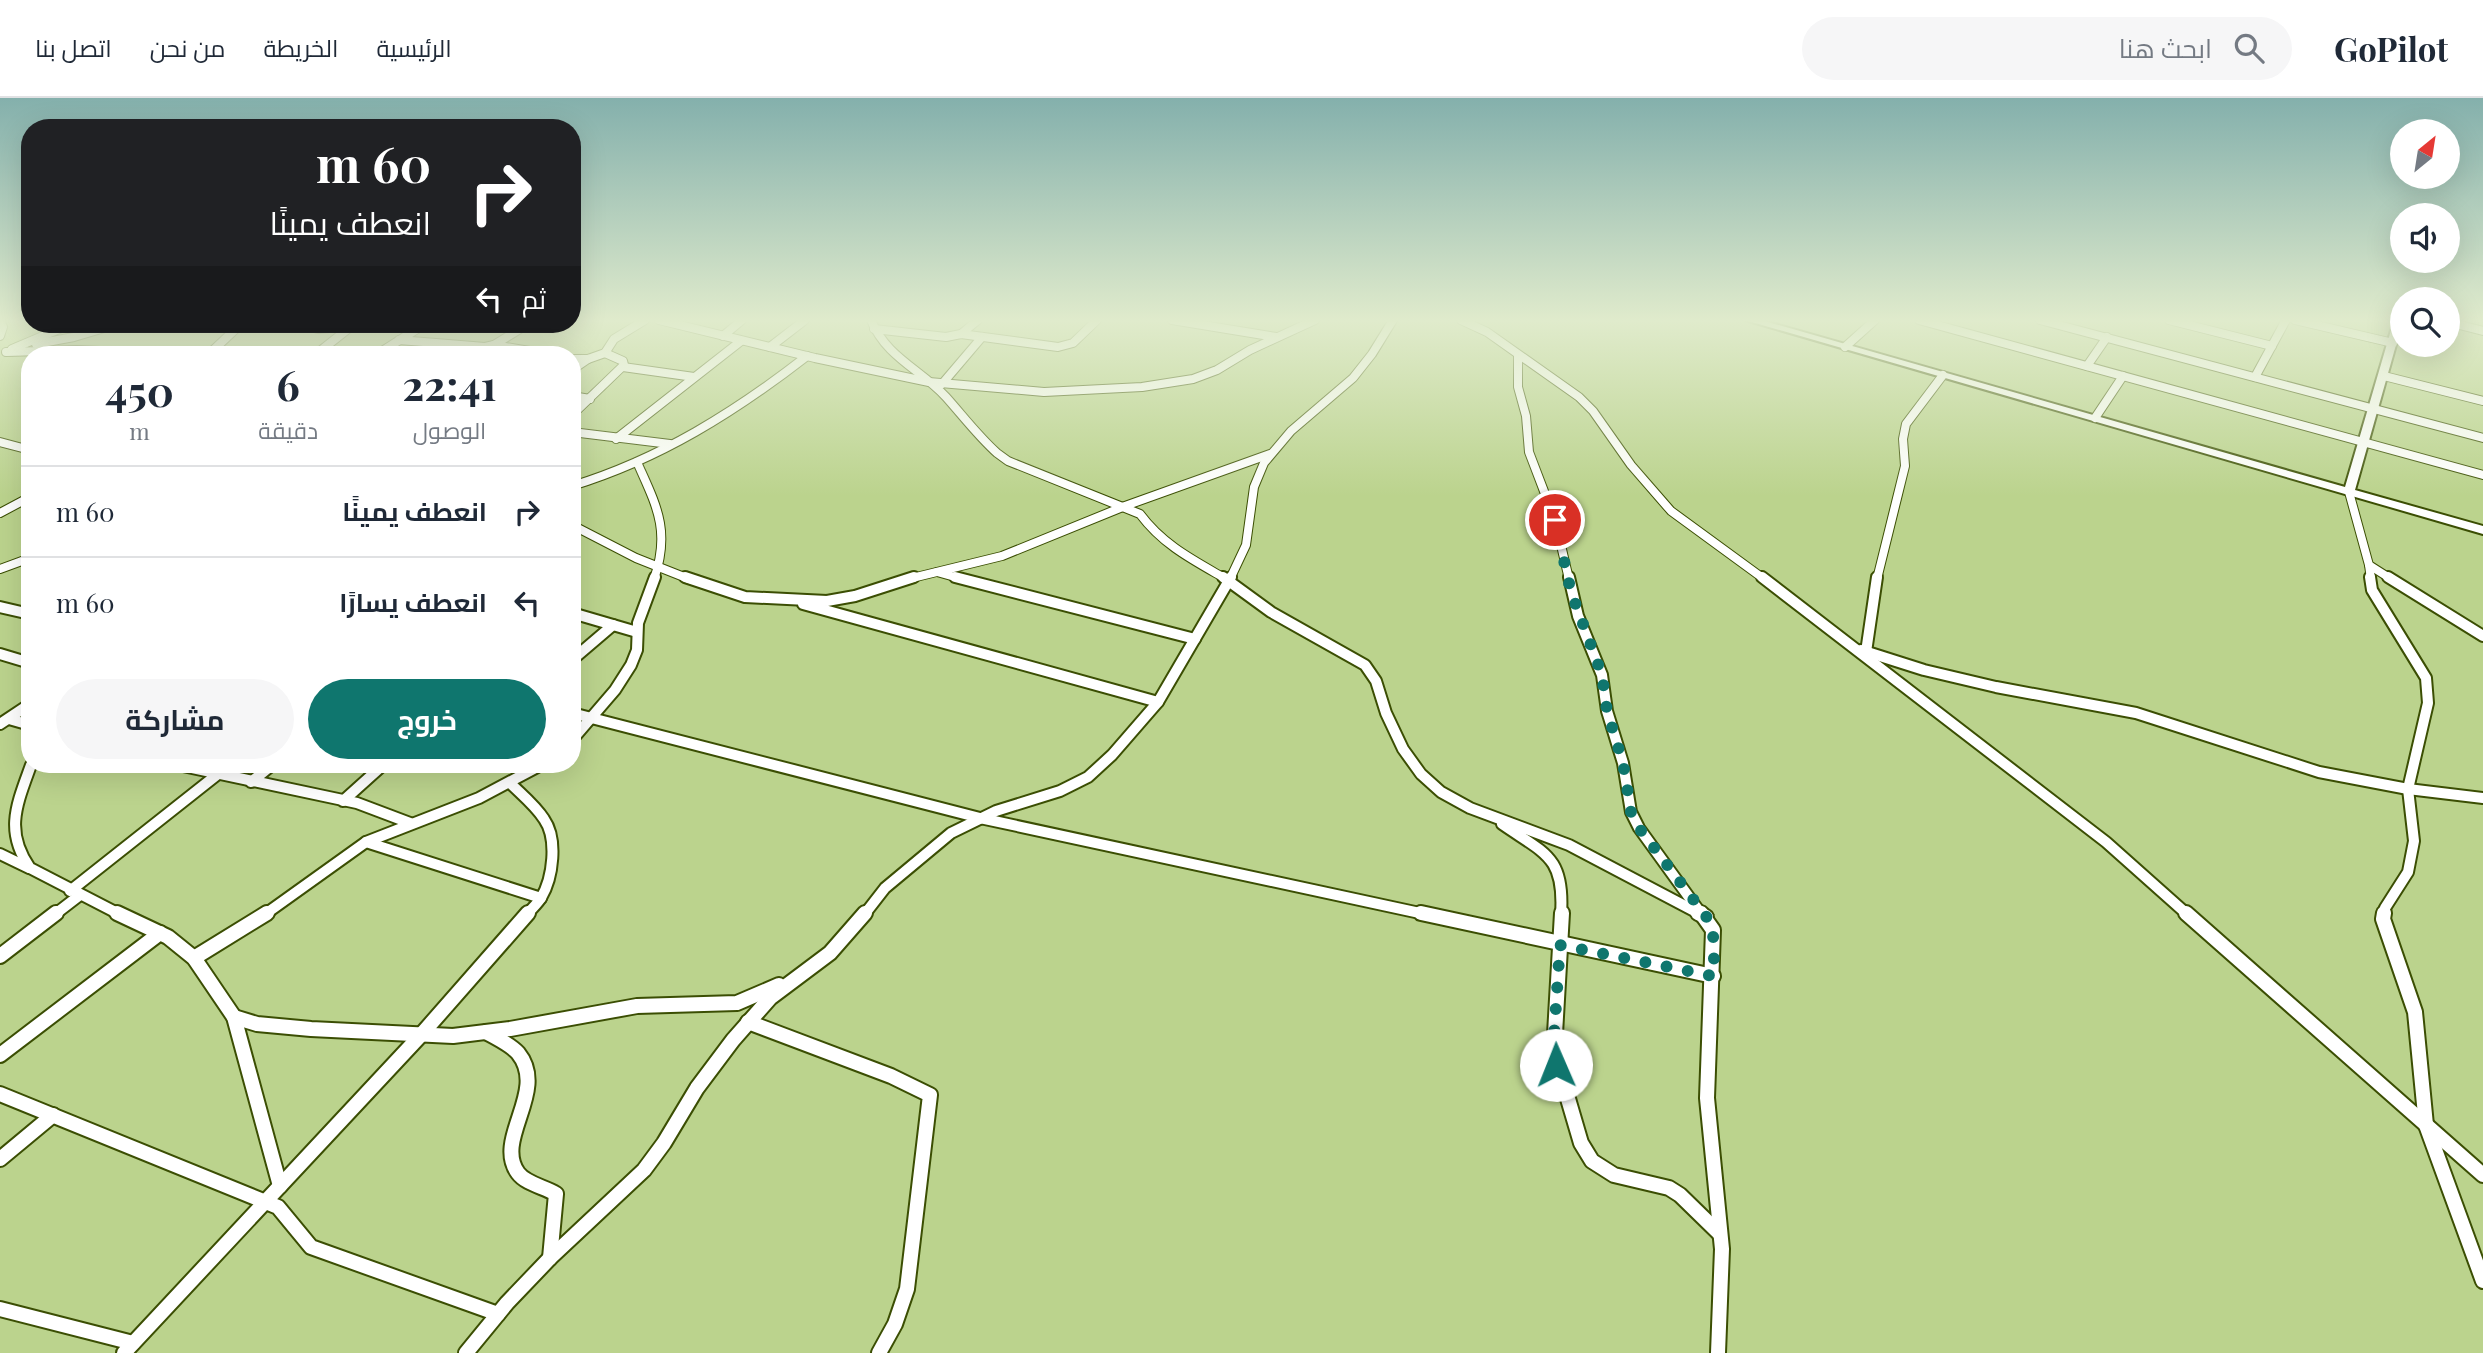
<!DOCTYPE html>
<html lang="ar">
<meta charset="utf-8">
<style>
body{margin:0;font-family:"Playfair Display",Cairo,serif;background:#f6f6f7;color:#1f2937;direction:rtl;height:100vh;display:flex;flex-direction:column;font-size:26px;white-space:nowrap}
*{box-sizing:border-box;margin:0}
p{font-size:23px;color:#747a83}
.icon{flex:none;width:38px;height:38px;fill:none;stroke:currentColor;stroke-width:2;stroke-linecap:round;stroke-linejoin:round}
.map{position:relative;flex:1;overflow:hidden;direction:ltr}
.side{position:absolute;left:21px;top:248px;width:560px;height:427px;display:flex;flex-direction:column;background:#fff;border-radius:28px;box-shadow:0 7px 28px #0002;direction:rtl}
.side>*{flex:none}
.top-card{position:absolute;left:21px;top:21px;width:560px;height:214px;border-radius:28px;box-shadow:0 7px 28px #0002;direction:rtl;background:#202124;color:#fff;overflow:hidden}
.needle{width:46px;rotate:30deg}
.tools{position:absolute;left:2390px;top:21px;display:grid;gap:14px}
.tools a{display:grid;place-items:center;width:70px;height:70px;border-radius:50%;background:#fff;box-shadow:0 7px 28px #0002;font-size:35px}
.pin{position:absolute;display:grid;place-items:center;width:60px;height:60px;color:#fff;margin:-30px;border:4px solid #fff;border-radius:50%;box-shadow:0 2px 7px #0007}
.me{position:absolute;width:77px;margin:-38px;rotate:359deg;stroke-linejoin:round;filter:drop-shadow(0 0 5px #0008)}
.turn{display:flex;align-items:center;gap:24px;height:147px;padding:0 35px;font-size:32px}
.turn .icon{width:91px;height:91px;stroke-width:2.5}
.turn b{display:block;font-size:49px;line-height:60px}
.then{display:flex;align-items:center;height:66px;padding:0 35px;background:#0003;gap:14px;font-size:26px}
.eta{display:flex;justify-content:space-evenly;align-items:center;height:119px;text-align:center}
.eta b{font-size:42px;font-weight:700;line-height:49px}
.primary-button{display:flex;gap:14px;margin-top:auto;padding:14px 35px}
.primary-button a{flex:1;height:80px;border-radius:42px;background:#0f766e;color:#fff;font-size:28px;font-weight:700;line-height:80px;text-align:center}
.primary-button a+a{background:#f6f6f7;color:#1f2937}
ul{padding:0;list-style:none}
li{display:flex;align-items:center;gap:21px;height:91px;padding:0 35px;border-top:2px solid #e0e1e3}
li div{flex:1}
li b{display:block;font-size:26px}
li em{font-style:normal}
header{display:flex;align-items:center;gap:42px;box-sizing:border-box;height:98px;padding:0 35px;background:#fff;border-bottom:2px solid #e0e1e3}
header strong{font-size:33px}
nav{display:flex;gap:38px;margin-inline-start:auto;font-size:24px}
.search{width:490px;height:63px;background:#f6f6f7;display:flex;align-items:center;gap:18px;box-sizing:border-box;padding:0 24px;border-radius:38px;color:#747a83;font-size:26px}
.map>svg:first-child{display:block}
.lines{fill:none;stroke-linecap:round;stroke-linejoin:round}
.minor-far2-casing{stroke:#3b4e03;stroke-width:10}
.minor-far1-casing{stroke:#3b4e03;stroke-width:14}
.minor-casing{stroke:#3b4e03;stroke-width:18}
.tertiary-casing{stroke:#3b4e03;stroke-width:4}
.minor-far2{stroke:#fff;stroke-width:8}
.minor-far1{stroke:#fff;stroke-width:10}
.minor{stroke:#fff;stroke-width:14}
.tertiary{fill:#fff;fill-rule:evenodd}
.route{stroke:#0f766e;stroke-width:12;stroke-dasharray:0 21.6}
</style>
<header>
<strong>GoPilot</strong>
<div class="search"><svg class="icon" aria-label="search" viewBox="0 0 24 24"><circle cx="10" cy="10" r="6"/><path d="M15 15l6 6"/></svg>ابحث هنا</div>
<nav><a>الرئيسية</a><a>الخريطة</a><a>من نحن</a><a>اتصل بنا</a></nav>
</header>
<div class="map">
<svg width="2483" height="1255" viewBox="0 0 2483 1255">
<rect width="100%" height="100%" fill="#bbd38d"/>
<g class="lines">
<defs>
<g id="minor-far2">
<polyline points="659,222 815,260 929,284 1044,294 1142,289 1193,281 1217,272 1250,252 1315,222"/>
<path d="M871,222C886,259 920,271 946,299C963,318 978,338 997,355L1008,363L1140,416C1163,447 1193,462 1226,481"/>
<polyline points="1172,222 1276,239"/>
<polyline points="1461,222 1487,234 1579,299 1593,313 1631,367 1671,413 1764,481"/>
<polyline points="1919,222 2483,377"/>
<polyline points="2040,222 2483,340"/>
<polyline points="2169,222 2272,248"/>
<polyline points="2295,222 2393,245"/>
<polyline points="0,223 3,229 0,238"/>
<polyline points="2448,224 2483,233"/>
<polyline points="295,226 319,231 367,227 417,231"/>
<polyline points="874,231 946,239 961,236 1058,249 1073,245 1097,222"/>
<polyline points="961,236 978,222"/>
<polyline points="723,238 742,222"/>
<polyline points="399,242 485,249 494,247 528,226"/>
<polyline points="36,246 74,239 118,226"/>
<polyline points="494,247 553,257"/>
<polyline points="770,249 805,222"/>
<polyline points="1845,249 1875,222"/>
<polyline points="12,251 71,226"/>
<polyline points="6,254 77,252 191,257"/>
<polyline points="208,257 241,226"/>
<polyline points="315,257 353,227"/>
<polyline points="376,257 425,226"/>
<polyline points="1518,257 1518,289 1526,318 1529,354 1555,422 1569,481"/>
<polyline points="572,261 588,261 605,255 614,241 645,222"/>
<polyline points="2087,268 2107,239"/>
<polyline points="623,269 694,279"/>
<polyline points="572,272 588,261"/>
<polyline points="2384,278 2483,303"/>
<polyline points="2255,279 2286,222"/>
<polyline points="942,286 982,239"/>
<polyline points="572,298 590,301"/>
<polyline points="572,317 624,267 623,263 605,255"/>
<polyline points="2095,320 2123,278"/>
<polyline points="572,334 670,346"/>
<polyline points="616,341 741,243"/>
<polyline points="0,344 30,352"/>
<path d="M637,364C656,407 671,432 654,481"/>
<path d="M572,388C660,361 735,314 807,258"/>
<polyline points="2349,394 2369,467 2391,481"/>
<polyline points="0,415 30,399"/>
<polyline points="572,427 636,460 689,481"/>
<polyline points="2369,467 2371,481"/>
<polyline points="0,471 30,460"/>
<polyline points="937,474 962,481"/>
<polyline points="908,481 1002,458 1125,408 1270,356"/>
<polyline points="1230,481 1246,447 1254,389 1264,365 1291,333 1353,280 1372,256 1393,222"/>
<polyline points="1877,481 1905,368 1903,341 1906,326 1943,277"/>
</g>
<g id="minor-far1">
<polyline points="685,479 745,499 827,503 855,498 914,479"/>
<polyline points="955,479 1195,541"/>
<polyline points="1223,479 1271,514 1365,567 1376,583 1386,615 1403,651 1421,676 1441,694 1470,710 1569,747 1702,817"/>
<polyline points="1569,479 1578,518 1602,577 1607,613 1623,665 1631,714 1639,730 1702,817"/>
<polyline points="1762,479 2106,744 2188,817"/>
<polyline points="2370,479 2372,492 2426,580 2428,605 2408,691 2414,743 2408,774 2385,810 2384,817"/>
<polyline points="2388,479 2483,538"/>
<polyline points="803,506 1158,604"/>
<polyline points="0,509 30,516"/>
<polyline points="572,515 637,534"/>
<polyline points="1861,552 1924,572 1996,589 2136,615 2319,674 2408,691 2483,700"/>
<polyline points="1866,554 1877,479"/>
<polyline points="0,556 30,565"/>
<polyline points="572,562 613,527"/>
<polyline points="572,615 980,720 1429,817"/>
<polyline points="9,621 30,627"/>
<polyline points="0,626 30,606"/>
<polyline points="572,642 615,592 631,567 637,552 638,525 655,479"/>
<path d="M31,667C17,706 4,733 30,770L121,817"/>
<polyline points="178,667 357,705 410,725"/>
<polyline points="251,684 272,667"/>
<path d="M510,685C521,696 535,707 544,721C558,741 553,780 541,800C537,806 531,812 526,817"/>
<polyline points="343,703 383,667"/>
<path d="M1502,726C1545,756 1565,758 1561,817"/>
<polyline points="366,744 541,800"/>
<polyline points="0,756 29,770"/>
<polyline points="70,793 218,676"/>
<polyline points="54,817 80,797"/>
<polyline points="264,817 366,744 479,700 541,667"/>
<polyline points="864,817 885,790 951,735 996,713 1060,693 1088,679 1112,657 1158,604 1231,479"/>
</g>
<g id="minor">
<polyline points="117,815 168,839 194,860 234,919 280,1088"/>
<polyline points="1421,815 1713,878"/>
<polyline points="1562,815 1554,953 1581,1045 1592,1063 1614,1077 1669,1090 1680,1097 1720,1136"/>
<polyline points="1698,815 1706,819"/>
<polyline points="1701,815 1713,832 1707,1000 1722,1151 1718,1255"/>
<polyline points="2186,815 2483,1077"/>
<polyline points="2384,815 2383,821 2415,914 2426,1027 2483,1183"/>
<polyline points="0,858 56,815"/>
<polyline points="194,860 267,815"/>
<polyline points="234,919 257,926 311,931 453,938 510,931 637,908 737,905 779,887"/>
<polyline points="748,924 891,978 930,997 907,1191 895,1226 879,1255"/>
<path d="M486,934C496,940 510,946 518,955C549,993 493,1041 518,1075C526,1086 545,1089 556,1096L550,1160"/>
<polyline points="0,957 160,835"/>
<polyline points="0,996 278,1109 311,1149 498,1216"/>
<polyline points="0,1061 53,1017"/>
<polyline points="0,1211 133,1245"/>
<polyline points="124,1255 420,938 528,815"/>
<polyline points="466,1255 507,1205 550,1160 644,1072 664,1045 697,990 733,942 770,900 830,855 865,815"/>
</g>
<polygon id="tertiary" points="1745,222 1761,222 2345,389 2394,222 2403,222 2355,392 2483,428 2483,436"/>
</defs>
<use href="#minor-far2" class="minor-far2-casing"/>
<use href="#minor-far1" class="minor-far1-casing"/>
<use href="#minor" class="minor-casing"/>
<use href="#tertiary" class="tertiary-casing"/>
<use href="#minor-far2" class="minor-far2"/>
<use href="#minor-far1" class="minor-far1"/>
<use href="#minor" class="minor"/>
<use href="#tertiary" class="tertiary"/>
</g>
<linearGradient id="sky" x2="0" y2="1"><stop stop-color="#84b0ac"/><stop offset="0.56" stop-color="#e0ebcc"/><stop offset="1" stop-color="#e0ebcc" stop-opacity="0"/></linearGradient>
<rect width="2483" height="398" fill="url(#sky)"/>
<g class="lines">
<path class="route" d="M1555,422L1571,494L1602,577L1607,613L1623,665L1631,714L1639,730L1706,818C1717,838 1714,856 1713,878L1560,847L1553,953L1556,967"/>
</g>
</svg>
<div class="tools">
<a><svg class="needle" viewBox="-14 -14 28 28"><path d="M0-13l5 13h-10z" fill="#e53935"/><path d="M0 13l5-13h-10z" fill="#747a83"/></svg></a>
<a><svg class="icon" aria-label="sound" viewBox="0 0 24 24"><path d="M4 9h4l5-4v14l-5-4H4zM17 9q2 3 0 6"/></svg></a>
<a><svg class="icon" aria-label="search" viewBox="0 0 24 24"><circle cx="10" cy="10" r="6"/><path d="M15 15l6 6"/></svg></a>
</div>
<div class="pin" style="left:1555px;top:422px;background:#d93025"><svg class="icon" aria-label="arrive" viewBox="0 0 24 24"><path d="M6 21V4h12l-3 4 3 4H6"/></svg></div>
<svg class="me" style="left:1556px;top:967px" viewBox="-20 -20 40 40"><circle r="19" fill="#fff"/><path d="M0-13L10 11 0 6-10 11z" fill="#0f766e"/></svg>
<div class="top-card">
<div class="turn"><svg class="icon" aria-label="right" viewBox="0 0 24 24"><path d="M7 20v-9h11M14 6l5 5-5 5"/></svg><div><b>60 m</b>انعطف يمينًا</div></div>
<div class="then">ثم<svg class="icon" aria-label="left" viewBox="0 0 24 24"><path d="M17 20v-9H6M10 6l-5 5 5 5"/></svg></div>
</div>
<section class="side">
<div class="eta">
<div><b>22:41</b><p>الوصول</p></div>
<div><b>6</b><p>دقيقة</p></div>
<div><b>450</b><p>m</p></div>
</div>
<ul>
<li><svg class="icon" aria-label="right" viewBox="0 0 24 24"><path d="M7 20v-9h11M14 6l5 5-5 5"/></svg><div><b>انعطف يمينًا</b></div><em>60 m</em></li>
<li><svg class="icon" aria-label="left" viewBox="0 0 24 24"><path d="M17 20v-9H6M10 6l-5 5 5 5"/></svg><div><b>انعطف يسارًا</b></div><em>60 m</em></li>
</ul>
<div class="primary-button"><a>خروج</a><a>مشاركة</a></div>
</section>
</div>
